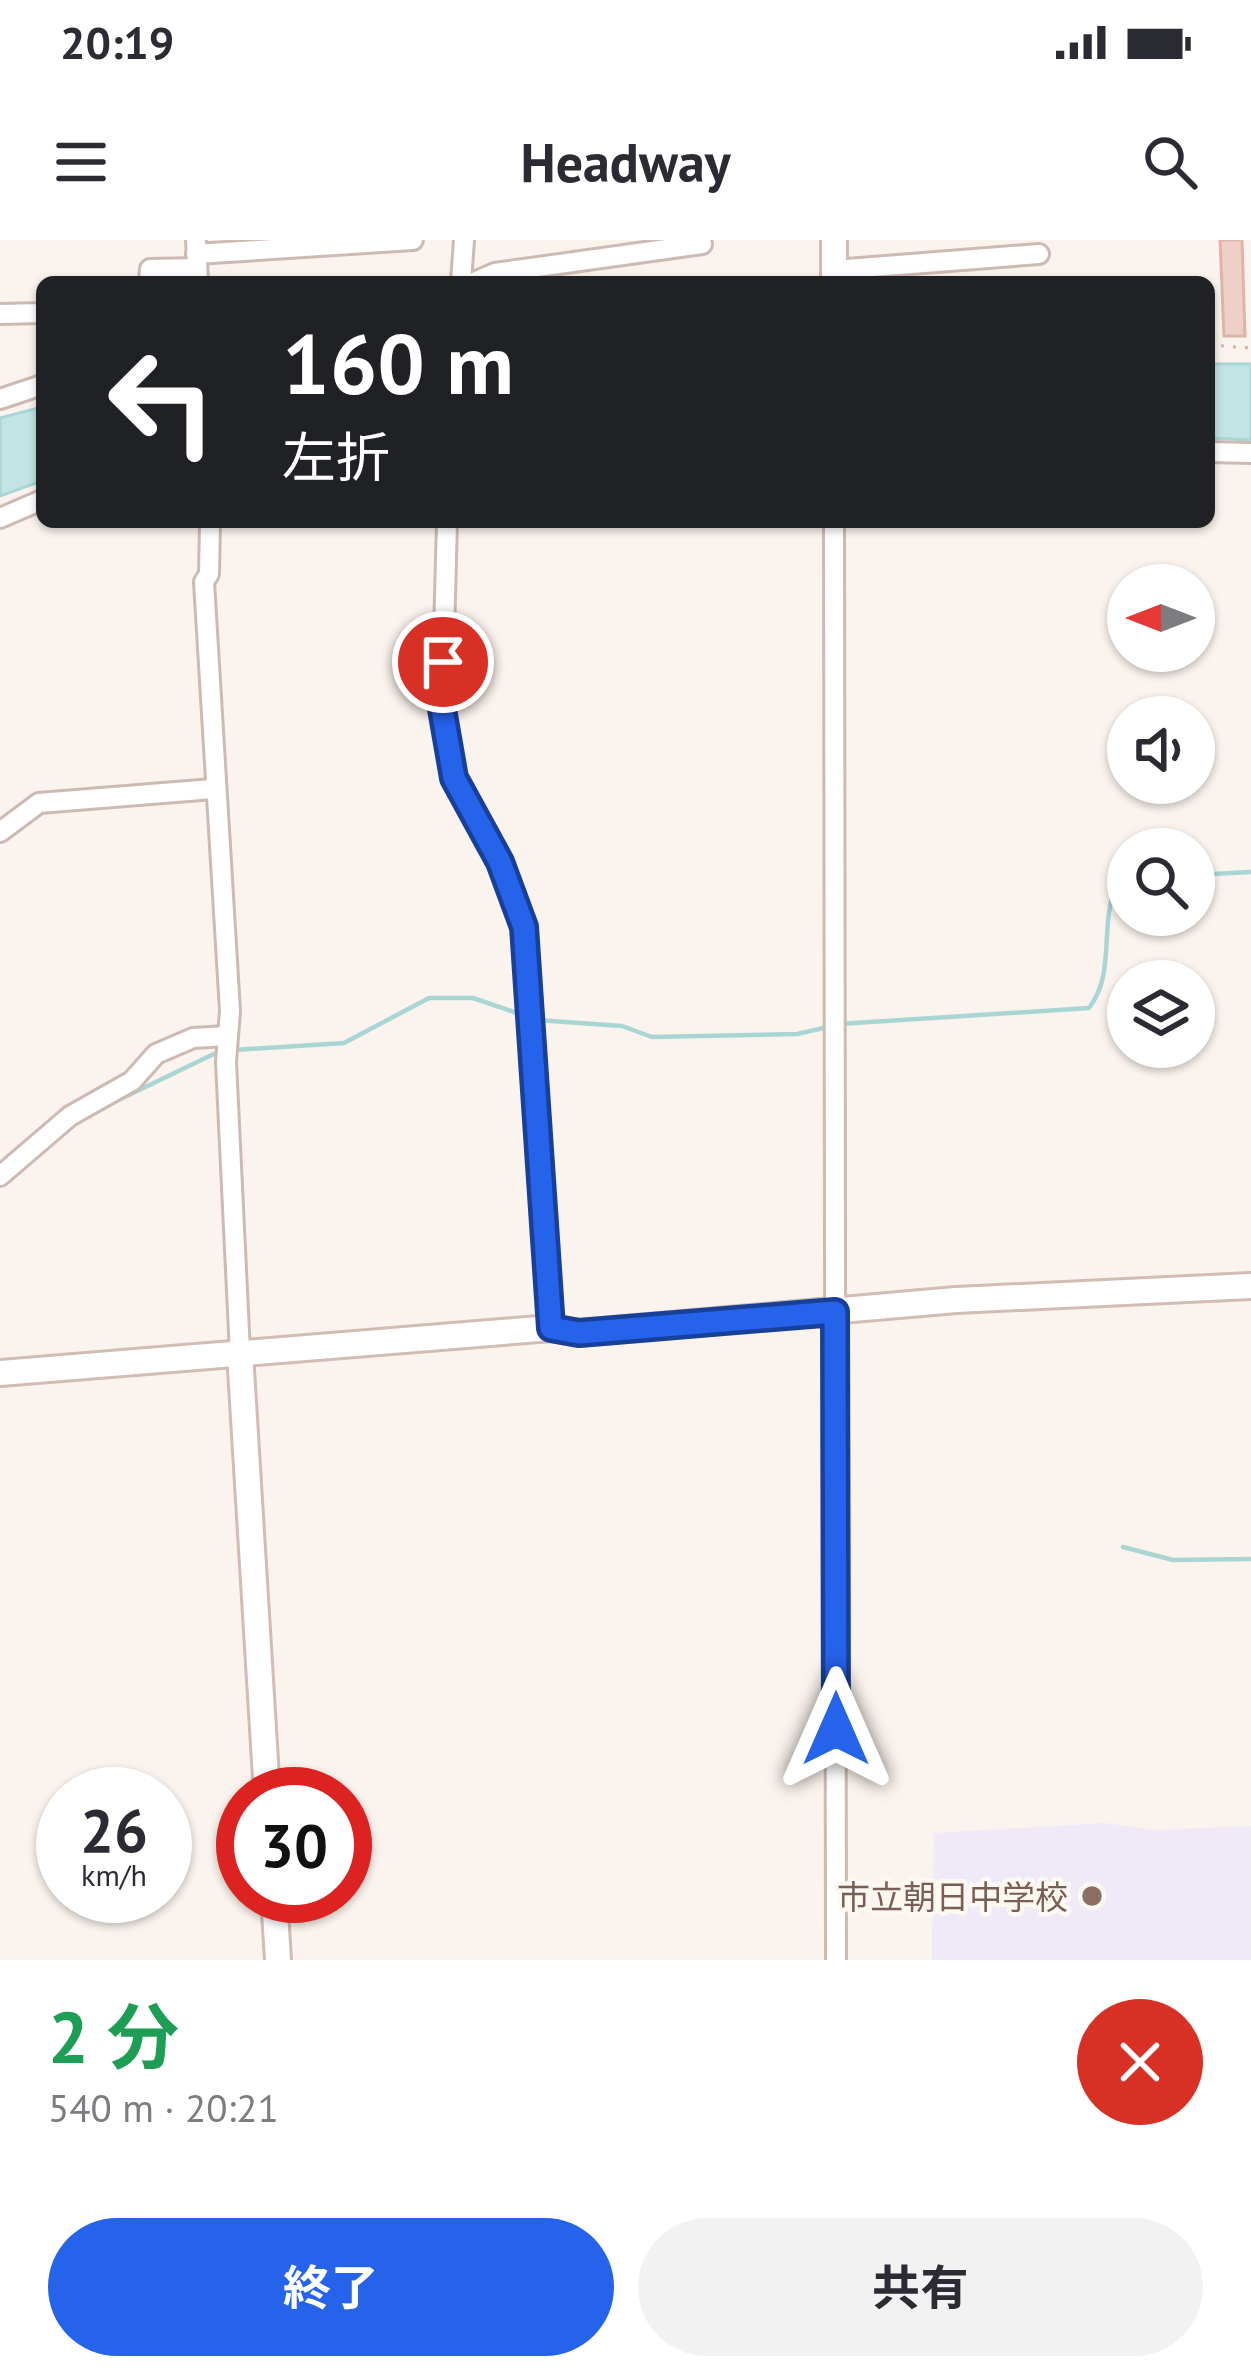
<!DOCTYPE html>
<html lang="ja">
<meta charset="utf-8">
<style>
body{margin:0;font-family:"PT Sans","Noto Sans JP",sans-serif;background:#f2f2f3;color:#2b2b33;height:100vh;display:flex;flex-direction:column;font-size:45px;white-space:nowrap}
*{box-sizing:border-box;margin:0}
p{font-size:39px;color:#7c7c81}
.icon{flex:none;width:66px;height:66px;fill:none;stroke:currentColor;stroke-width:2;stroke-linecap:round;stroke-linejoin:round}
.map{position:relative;height:1720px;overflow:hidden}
.panel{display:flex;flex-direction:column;background:#fff;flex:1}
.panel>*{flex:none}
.guide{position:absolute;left:36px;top:36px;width:1179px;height:252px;border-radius:18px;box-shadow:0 3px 9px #0004;background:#202124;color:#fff;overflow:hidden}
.needle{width:78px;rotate:270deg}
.controls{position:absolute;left:1107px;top:324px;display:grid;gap:24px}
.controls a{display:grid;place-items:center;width:108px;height:108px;border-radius:50%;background:#fff;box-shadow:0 3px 9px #0004;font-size:60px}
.speed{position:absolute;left:36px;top:1527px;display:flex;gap:24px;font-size:60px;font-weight:700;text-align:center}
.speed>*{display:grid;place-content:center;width:156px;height:156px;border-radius:50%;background:#fff;box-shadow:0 3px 9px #0004;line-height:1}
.speed small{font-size:30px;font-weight:400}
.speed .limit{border:18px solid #d22;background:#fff;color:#111}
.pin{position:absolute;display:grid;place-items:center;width:102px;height:102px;color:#fff;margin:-51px;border:6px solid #fff;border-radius:50%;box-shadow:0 3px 12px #0007}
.me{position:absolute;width:132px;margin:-66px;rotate:0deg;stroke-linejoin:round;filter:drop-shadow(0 0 9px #0008)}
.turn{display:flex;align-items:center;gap:42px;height:252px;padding:0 48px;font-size:54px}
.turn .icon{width:156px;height:156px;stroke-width:2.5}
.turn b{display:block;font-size:84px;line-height:102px}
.round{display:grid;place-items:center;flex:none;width:126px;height:126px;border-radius:63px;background:#f2f2f3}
.headline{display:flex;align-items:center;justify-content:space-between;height:204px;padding:0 48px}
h1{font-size:72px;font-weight:700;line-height:90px;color:#1e9e55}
.primary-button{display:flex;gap:24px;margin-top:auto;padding:24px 48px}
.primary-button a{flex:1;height:138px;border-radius:72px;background:#2563eb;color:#fff;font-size:48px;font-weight:700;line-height:138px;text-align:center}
.primary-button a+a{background:#f2f2f3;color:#2b2b33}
.status{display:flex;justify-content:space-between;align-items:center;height:84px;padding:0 60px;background:#fff;direction:ltr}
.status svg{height:33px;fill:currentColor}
header{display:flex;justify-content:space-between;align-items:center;height:156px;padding:0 48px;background:#fff;font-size:54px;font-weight:700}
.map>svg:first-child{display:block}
.education{fill:#f0e9f8}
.water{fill:#c2e4e4;stroke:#a9d5d5;stroke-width:3}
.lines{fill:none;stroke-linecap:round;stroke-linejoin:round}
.stream{stroke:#a9d5d5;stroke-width:4.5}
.building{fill:#eed0c6;stroke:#e0b5a8;stroke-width:3}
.street-casing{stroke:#cdbab3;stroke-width:24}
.secondary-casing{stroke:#d2bcb3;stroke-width:30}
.path{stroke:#d4b3a9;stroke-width:3;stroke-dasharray:3 9;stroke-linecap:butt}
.street{stroke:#fff;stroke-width:18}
.secondary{stroke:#fff;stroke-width:24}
.route-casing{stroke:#184099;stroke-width:30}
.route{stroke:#2563eb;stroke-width:21}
.education-dot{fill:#8d6e63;stroke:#fef8f3;stroke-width:4.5}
.labels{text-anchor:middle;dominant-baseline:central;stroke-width:9;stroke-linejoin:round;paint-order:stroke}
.education-label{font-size:33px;fill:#785e54;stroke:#fef8f3;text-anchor:end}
</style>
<div class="status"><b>20:19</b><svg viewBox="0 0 49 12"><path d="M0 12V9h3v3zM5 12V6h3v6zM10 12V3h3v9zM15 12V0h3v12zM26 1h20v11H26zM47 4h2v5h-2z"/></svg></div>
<header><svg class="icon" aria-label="menu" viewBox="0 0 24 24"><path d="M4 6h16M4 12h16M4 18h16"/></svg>Headway<svg class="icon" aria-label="search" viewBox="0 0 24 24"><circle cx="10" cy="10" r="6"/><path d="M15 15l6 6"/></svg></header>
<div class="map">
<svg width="1251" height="1720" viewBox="0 0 1251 1720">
<rect width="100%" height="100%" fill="#fbf3ed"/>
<polygon class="education" points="1104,1583 1157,1590 1251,1586 1251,1720 932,1720 934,1593"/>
<g class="water">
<polygon points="1209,124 1251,124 1251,200 1209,198"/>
<polygon points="42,167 42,241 0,256 0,178"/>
</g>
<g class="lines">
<g class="stream">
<polyline points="1194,635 1251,632"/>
<polyline points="537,780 622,786 652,797 797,794 828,787"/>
<path d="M839,784L1089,768C1116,733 1099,687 1116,646L1128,642"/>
<polyline points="234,810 344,803 429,758 473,758 526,776"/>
<polyline points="104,867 222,810"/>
<polyline points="1123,1307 1173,1320 1251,1319"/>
</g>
</g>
<polygon class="building" points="1220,0 1242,0 1245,96 1224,96"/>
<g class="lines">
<defs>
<g id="street">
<polyline points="196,0 198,42"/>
<polyline points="196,14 413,0"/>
<polyline points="834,30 1039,14"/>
<polyline points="149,42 150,29 197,28"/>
<polyline points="461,42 464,0"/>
<polyline points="474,42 495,33 702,4"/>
<polyline points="0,74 42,73"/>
<polyline points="0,159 42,145"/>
<polyline points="1209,212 1251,213"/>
<polyline points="0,278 42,260"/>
<polyline points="210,282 209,334 204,342 230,771 226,822 240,1113"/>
<polyline points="447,282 442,469 454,538 500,622 524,687 551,1088"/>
<polyline points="834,282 836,1720"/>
<polyline points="0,592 39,563 213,549"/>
<polyline points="0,936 70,876 132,841 156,814 193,798 227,796"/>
</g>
<g id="secondary">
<polyline points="834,42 834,0"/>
<polyline points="240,1113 267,1554"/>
<polyline points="0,1133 551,1088 579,1093 956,1060 1251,1046"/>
<polyline points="274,1656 278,1720"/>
</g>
</defs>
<use href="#street" class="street-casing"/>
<use href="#secondary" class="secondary-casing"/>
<polyline class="path" points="1209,105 1251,108"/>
<use href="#street" class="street"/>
<use href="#secondary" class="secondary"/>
</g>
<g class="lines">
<defs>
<polyline id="route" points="443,422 442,469 454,538 500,622 524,687 551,1088 579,1093 835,1072 836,1489"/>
</defs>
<use href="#route" class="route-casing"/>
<use href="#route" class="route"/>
</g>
<circle class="education-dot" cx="1092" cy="1656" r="12"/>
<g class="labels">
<g class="education-label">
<text x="1068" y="1656">市立朝日中学校</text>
</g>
</g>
</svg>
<div class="controls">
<a><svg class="needle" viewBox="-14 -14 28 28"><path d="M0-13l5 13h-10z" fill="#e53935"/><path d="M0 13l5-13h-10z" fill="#7c7c81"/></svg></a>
<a><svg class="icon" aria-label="sound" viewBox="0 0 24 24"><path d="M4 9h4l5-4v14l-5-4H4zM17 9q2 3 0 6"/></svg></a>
<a><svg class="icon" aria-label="search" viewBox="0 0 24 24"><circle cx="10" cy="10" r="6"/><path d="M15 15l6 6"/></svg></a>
<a><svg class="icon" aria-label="layers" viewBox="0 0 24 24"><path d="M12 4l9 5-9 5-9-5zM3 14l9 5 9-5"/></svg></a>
</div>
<div class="speed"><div>26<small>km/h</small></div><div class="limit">30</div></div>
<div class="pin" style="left:443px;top:422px;background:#d93025"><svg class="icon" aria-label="arrive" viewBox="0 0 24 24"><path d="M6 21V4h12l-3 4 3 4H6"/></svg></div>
<svg class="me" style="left:836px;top:1489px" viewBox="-20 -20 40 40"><path d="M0-17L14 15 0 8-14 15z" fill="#2563eb" stroke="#fff" stroke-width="4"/></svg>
<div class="guide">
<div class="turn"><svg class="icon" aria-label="left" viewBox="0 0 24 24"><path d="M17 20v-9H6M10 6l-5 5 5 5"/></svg><div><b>160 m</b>左折</div></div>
</div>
</div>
<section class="panel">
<div class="headline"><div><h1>2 分</h1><p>540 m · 20:21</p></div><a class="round" style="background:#d93025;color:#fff"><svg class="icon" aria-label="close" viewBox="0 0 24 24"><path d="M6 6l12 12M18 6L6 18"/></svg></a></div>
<div class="primary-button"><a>終了</a><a>共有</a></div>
</section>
